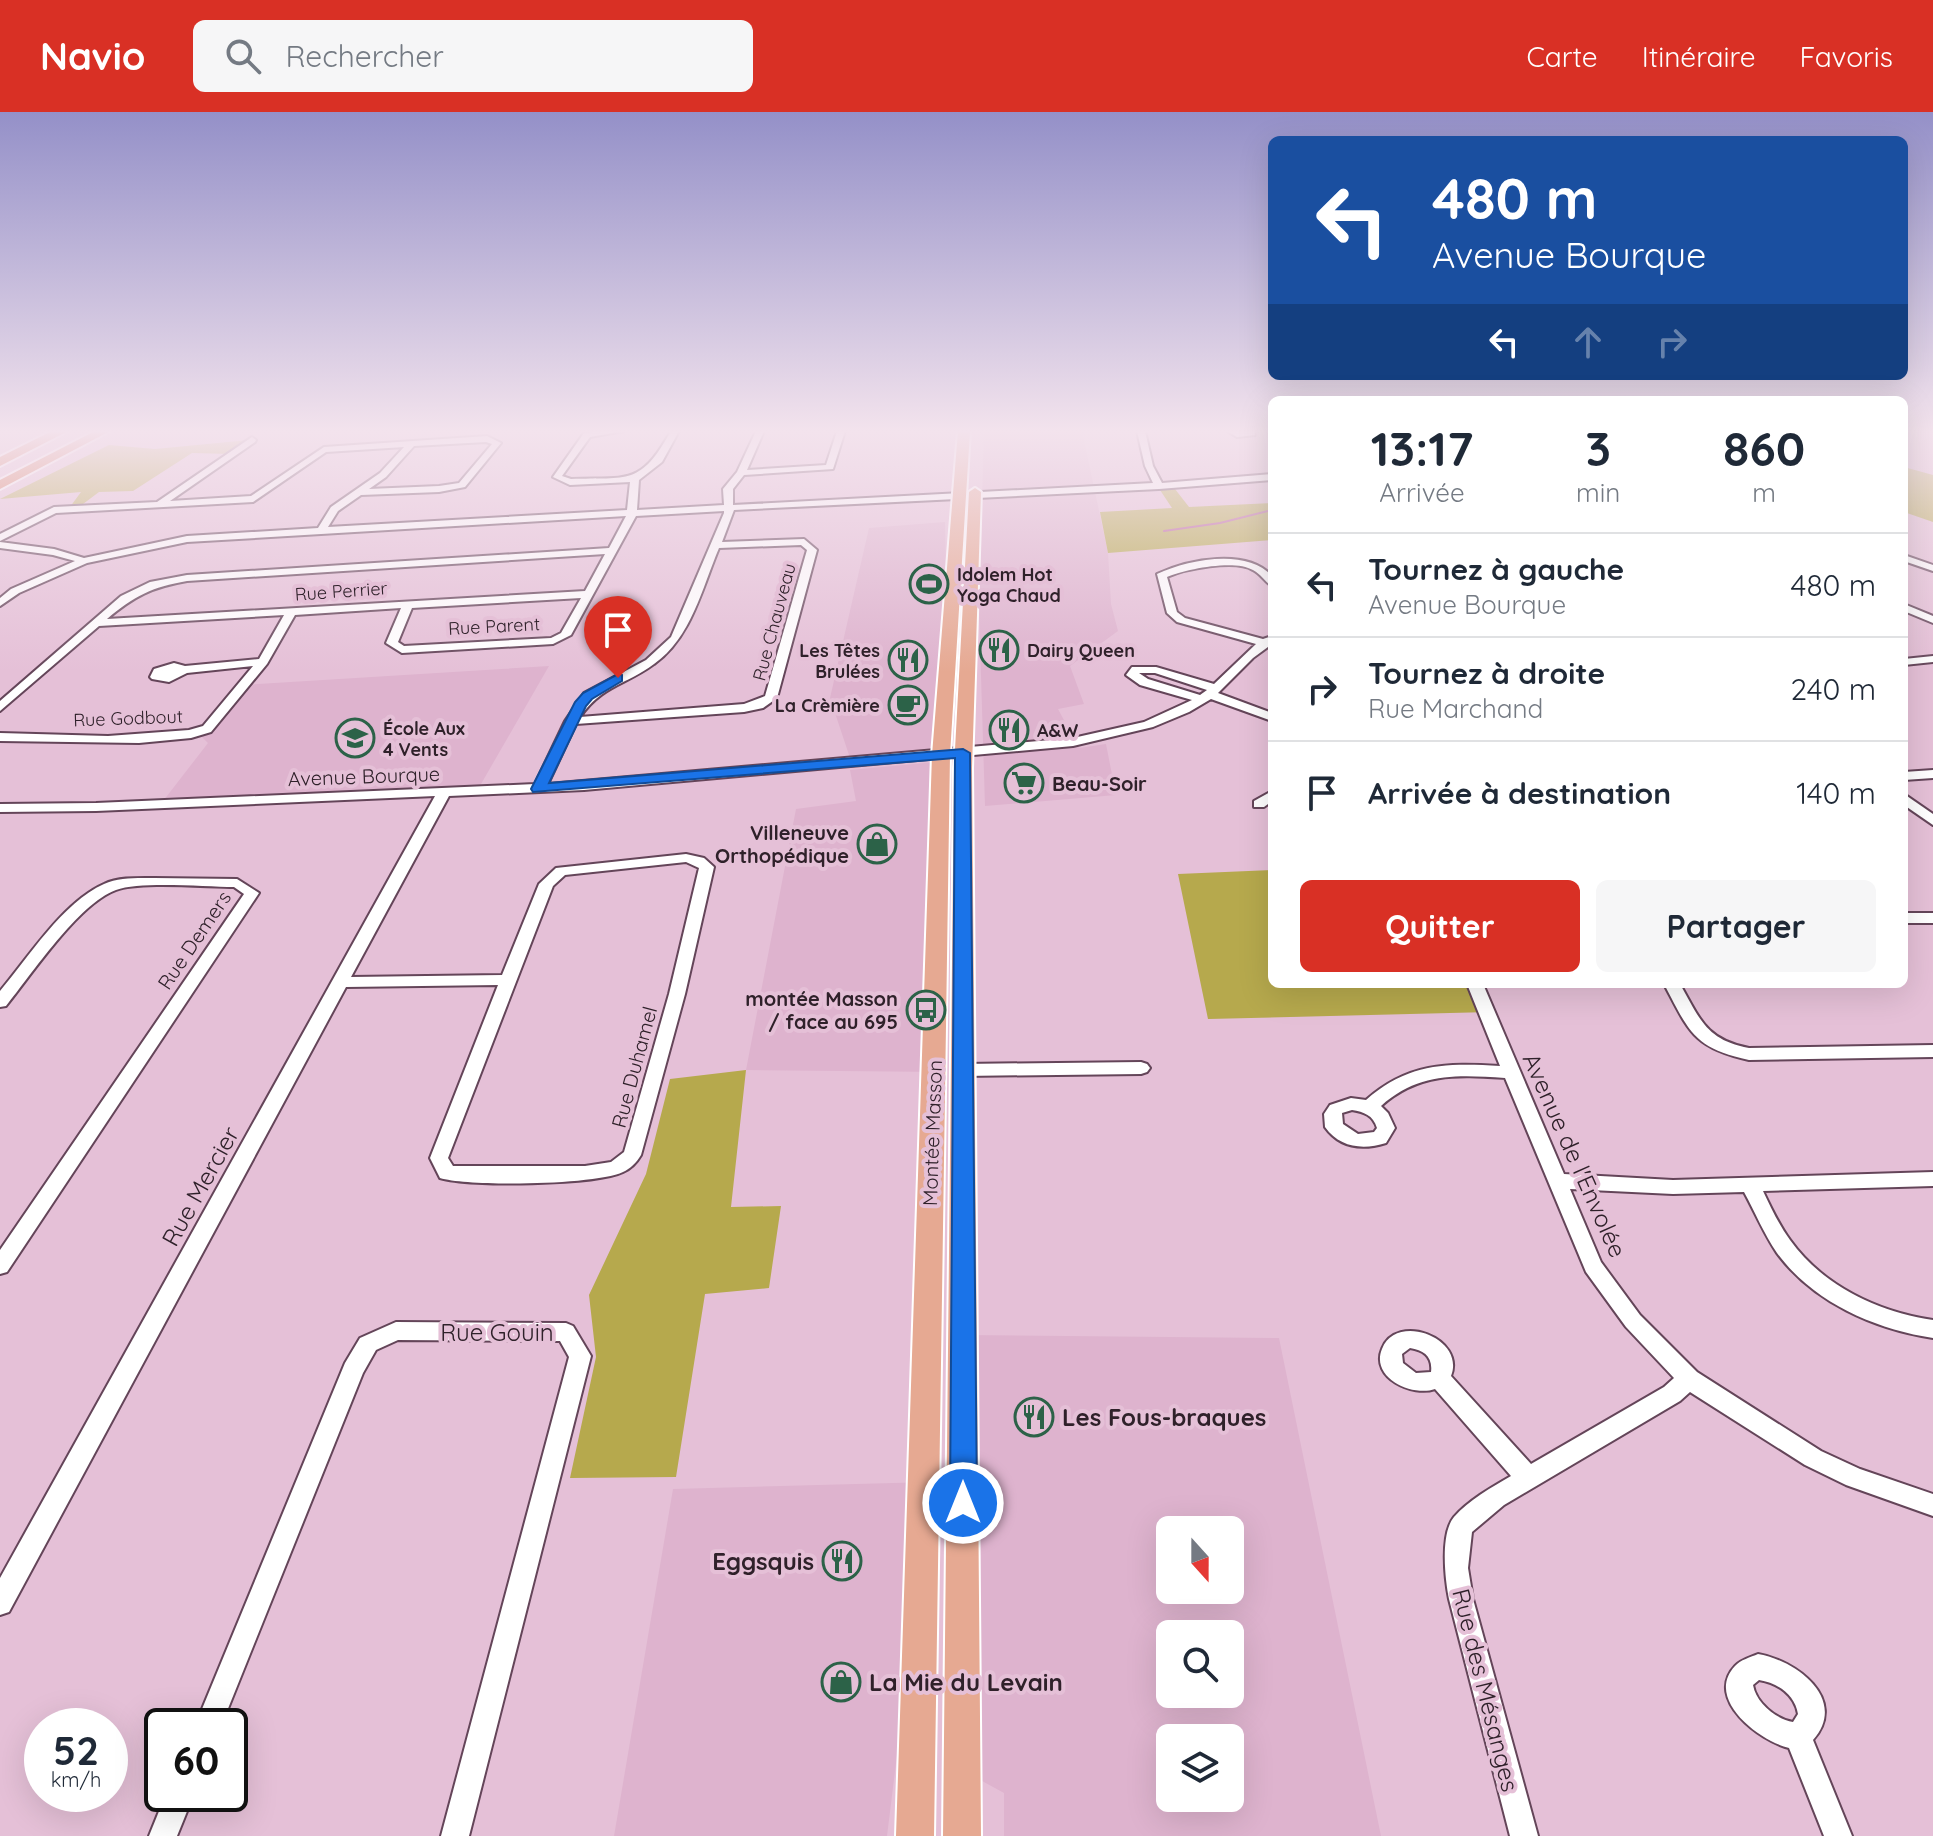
<!DOCTYPE html>
<html lang="fr">
<meta charset="utf-8">
<style>
body{margin:0;font-family:Quicksand,sans-serif;background:#f6f6f7;color:#1f2937;height:100vh;display:flex;flex-direction:column;font-size:30px;white-space:nowrap}
*{box-sizing:border-box;margin:0}
p{font-size:26px;color:#747a83}
.icon{flex:none;width:44px;height:44px;fill:none;stroke:currentColor;stroke-width:2;stroke-linecap:round;stroke-linejoin:round}
.map{position:relative;flex:1;overflow:hidden}
.panel{position:absolute;left:1268px;top:284px;width:640px;height:592px;display:flex;flex-direction:column;background:#fff;border-radius:12px;box-shadow:0 8px 32px #0002}
.panel>*{flex:none}
.top-card{position:absolute;left:1268px;top:24px;width:640px;height:244px;border-radius:12px;box-shadow:0 8px 32px #0002;background:#1a4fa0;color:#fff;overflow:hidden}
.needle{width:52px;rotate:159deg}
.tools{position:absolute;left:1156px;top:1404px;display:grid;gap:16px}
.tools a{display:grid;place-items:center;width:88px;height:88px;border-radius:12px;background:#fff;box-shadow:0 8px 32px #0002;font-size:40px}
.speed{position:absolute;left:24px;top:1596px;display:flex;gap:16px;font-size:40px;font-weight:700;text-align:center}
.speed>*{display:grid;place-content:center;width:104px;height:104px;border-radius:50%;background:#fff;box-shadow:0 8px 32px #0002;line-height:1}
.speed small{font-size:20px;font-weight:400}
.speed .limit{border:4px solid #111;border-radius:12px;background:#fff;color:#111}
.pin{position:absolute;display:grid;place-items:center;width:68px;height:68px;color:#fff;margin:-82px -34px;border-radius:50% 50% 50% 0;rotate:-45deg;box-shadow:0 0 8px #0007}
.pin .icon{rotate:45deg}
.me{position:absolute;width:88px;margin:-44px;rotate:0deg;stroke-linejoin:round;filter:drop-shadow(0 0 6px #0008)}
.turn{display:flex;align-items:center;gap:28px;height:168px;padding:0 32px;font-size:36px}
.turn .icon{width:104px;height:104px;stroke-width:2.5}
.turn b{display:block;font-size:56px;line-height:68px}
.lanes{display:flex;align-items:center;height:76px;padding:0 32px;background:#0003;justify-content:center;gap:40px;direction:ltr}
.lanes .off{opacity:.35}
.eta{display:flex;justify-content:space-evenly;align-items:center;height:136px;text-align:center}
.eta b{font-size:48px;font-weight:700;line-height:56px}
.button{display:flex;gap:16px;margin-top:auto;padding:16px 32px}
.button a{flex:1;height:92px;border-radius:12px;background:#d93025;color:#fff;font-size:32px;font-weight:700;line-height:92px;text-align:center}
.button a+a{background:#f6f6f7;color:#1f2937}
ul{padding:0;list-style:none}
li{display:flex;align-items:center;gap:24px;height:104px;padding:0 32px;border-top:2px solid #e0e1e3}
li div{flex:1}
li b{display:block;font-size:30px}
li em{font-style:normal}
header{display:flex;align-items:center;gap:48px;box-sizing:border-box;height:112px;padding:0 40px;background:#d93025;color:#fff}
header strong{font-size:38px}
nav{display:flex;gap:44px;margin-inline-start:auto;font-size:28px}
.search{width:560px;height:72px;background:#f6f6f7;display:flex;align-items:center;gap:20px;box-sizing:border-box;padding:0 28px;border-radius:12px;color:#747a83;font-size:30px}
.map>svg:first-child{display:block}
.built{fill:#deb3ce;fill-rule:evenodd}
.green{fill:#b6a94d}
.lines{fill:none;stroke-linecap:round;stroke-linejoin:round}
.stream{stroke:#b75a99;stroke-width:2}
.minor-casing{stroke:#644559;stroke-width:4}
.major-casing{stroke:#fff;stroke-width:4}
.highway-casing{stroke:#fff;stroke-width:4}
.minor{fill:#fff;fill-rule:evenodd}
.major{fill:#e6a992;fill-rule:evenodd}
.highway{fill:#d6704a;fill-rule:evenodd}
.route{fill:#1a73e8;stroke:#114b97;stroke-width:2}
.labels{text-anchor:middle;dominant-baseline:central;stroke-width:8;stroke-linejoin:round;paint-order:stroke}
.far-poi-label{font-size:18px;font-weight:bold;fill:#2f212a;stroke:#e5c0d7;text-anchor:start}
.far-street-label{font-size:18px;fill:#2f212a;stroke:#e5c0d7}
.street-label{font-size:20px;fill:#2f212a;stroke:#e5c0d7}
.poi-label{font-size:20px;font-weight:bold;fill:#2f212a;stroke:#e5c0d7;text-anchor:end}
.near-street-label{font-size:24px;fill:#2f212a;stroke:#e5c0d7}
.near-poi-label{font-size:24px;font-weight:bold;fill:#2f212a;stroke:#e5c0d7;text-anchor:start}
</style>
<header>
<strong>Navio</strong>
<div class="search"><svg class="icon" aria-label="search" viewBox="0 0 24 24"><circle cx="10" cy="10" r="6"/><path d="M15 15l6 6"/></svg>Rechercher</div>
<nav><a>Carte</a><a>Itinéraire</a><a>Favoris</a></nav>
</header>
<div class="map">
<svg width="1933" height="1724" viewBox="0 0 1933 1724">
<rect width="100%" height="100%" fill="#e5c0d7"/>
<g class="built">
<polygon points="984,319 1082,319 1108,441 1111,492 1118,519 1070,554 1084,592 1058,597 1079,636 1106,632 1116,683 985,694 979,498"/>
<polygon points="945,410 950,640 851,649 830,586 869,416"/>
<polygon points="549,554 477,679 160,693 208,631 198,621 242,573"/>
<polygon points="956,648 943,960 746,958 796,697 856,689 850,658"/>
<path d="M962,1223L1279,1226L1381,1724H1004V1681L962,1658ZM1170,1418H1230V1478H1170ZM1170,1522H1230V1582H1170ZM1170,1626H1230V1686H1170Z"/>
<polygon points="931,1370 887,1724 614,1724 673,1377"/>
</g>
<g class="green">
<polygon points="249,328 231,342 192,341 133,379 99,380 79,395 70,395 81,380 0,387 109,333 155,337"/>
<polygon points="1904,355 1933,363 1933,410 1904,400"/>
<polygon points="1175,377 1189,395 1272,391 1272,406 1269,407 1272,411 1272,428 1108,441 1100,400 1172,396 1160,378"/>
<polygon points="1272,758 1272,872 1481,872 1490,900 1208,907 1178,762"/>
<polygon points="746,958 731,1095 781,1094 769,1176 705,1182 676,1365 570,1366 596,1245 589,1183 646,1062 670,967"/>
</g>
<g class="lines">
<polyline class="stream" points="1164,419 1220,411 1272,398"/>
<defs>
<g id="minor">
<path d="M600,319H624L590,325L562,364L571,367C629,365 640,374 671,319H679L662,350L639,368L637,398L724,393L723,377L737,360L756,319H764L747,358L826,353L837,319H845L833,357L744,363L733,377V393L1153,371L1145,354L1137,319H1145L1153,354L1162,371L1272,362V368L1159,377L734,398L722,430L804,427L817,438L777,586L763,596L744,600L576,612L548,672L1073,626L1144,610L1192,588L1140,573L1126,563L1132,555H1156L1214,572L1256,532L1177,510L1167,501L1157,462C1189,447 1247,436 1272,464V474C1265,470 1261,462 1253,458C1235,447 1185,457 1167,465L1177,500L1185,506L1263,527L1272,524V532L1253,546L1218,581L1272,601V609L1211,587L1189,600L1153,615L1073,634L584,678L449,684L351,865L502,863L539,772L556,756L686,742L704,746L714,755L685,882L641,1043C637,1050 630,1057 623,1060C596,1073 469,1075 440,1066L430,1046L498,873L346,875L9,1500L0,1503V1466L435,684L96,699L0,700V692L96,691L535,672L565,609L584,581L646,548L671,525L724,401V399L636,404L571,523L553,532L402,541L386,531L401,496L295,503L267,552L211,620L191,626L139,631L0,629V621L108,624L189,618L203,614L253,554L187,561L169,570L152,567L150,565L154,557L174,551L185,554L259,547L284,503L99,514L0,599V589L121,484L150,470L187,463L609,436L626,404L187,430L87,451L19,481L0,494V486L11,477L75,449L53,443L0,436V430L54,437L84,446L187,424L318,416L331,395L380,361L404,335L326,340L253,390L56,401L0,429V422L54,395L157,390L252,325L256,328L255,330L170,389L251,384L324,335L487,324L501,331L465,375L439,380L361,383L338,399L328,415L627,398L630,370L570,373L553,365L584,321ZM486,330L492,332L459,371L439,374L369,377L386,365L414,334ZM801,433L807,438L765,584L744,592L580,605C602,573 626,573 654,552C691,526 702,476 719,436ZM605,442L585,479L107,507C134,484 152,475 187,469ZM581,486L561,521L551,526L404,534L398,530L412,496ZM1139,561H1155L1207,578L1200,583L1148,567ZM686,750L699,756L669,882L624,1040L611,1050L585,1054H453L448,1046L553,774L565,763Z"/>
<polygon points="1227,319 1255,319 1255,323 1237,325"/>
<polygon points="1904,443 1933,453 1933,459 1904,449"/>
<polygon points="1904,492 1933,504 1933,511 1904,499"/>
<polygon points="1933,544 1933,550 1904,553 1904,547"/>
<polygon points="1933,658 1933,666 1904,668 1904,660"/>
<polygon points="1272,679 1272,689 1264,695 1254,695 1254,689"/>
<polygon points="1904,682 1933,702 1933,713 1904,693"/>
<path d="M154,766L237,767L259,781L7,1160L0,1162V1138L244,782L234,775C206,775 140,769 116,778C78,792 32,862 6,894L0,895V879C28,846 63,790 104,772C119,765 138,766 154,766Z"/>
<rect x="1904" y="801" width="29" height="10"/>
<path d="M1467,872H1483L1564,1062L1673,1068L1933,1060V1074L1763,1079C1771,1096 1779,1113 1790,1128C1823,1174 1878,1200 1933,1208V1226C1874,1217 1813,1190 1777,1141C1764,1122 1755,1100 1744,1080L1673,1082L1570,1077L1601,1150L1640,1203L1697,1260L1821,1339L1860,1357L1933,1382V1404L1846,1373L1805,1353L1690,1280L1680,1289L1504,1393L1472,1420L1468,1456L1473,1487L1538,1724H1510L1449,1487C1445,1467 1440,1422 1454,1405C1469,1388 1492,1375 1511,1364L1435,1277C1413,1285 1370,1266 1382,1237C1396,1200 1466,1226 1451,1264L1531,1352L1664,1275L1674,1266L1626,1215L1586,1160L1505,966C1458,963 1419,960 1381,994L1388,1001L1395,1016L1386,1031C1363,1038 1340,1036 1325,1015L1324,1002L1330,993L1351,986L1366,988C1408,951 1446,951 1500,954ZM1352,998C1364,1000 1373,1003 1377,1016L1374,1020L1358,1022L1343,1012L1342,1001ZM1410,1236C1424,1238 1433,1245 1431,1260L1416,1261L1403,1251L1402,1242Z"/>
<path d="M1664,872H1680C1700,907 1706,928 1749,936L1933,933V945L1749,948C1693,936 1689,919 1664,872Z"/>
<polygon points="1141,950 1147,952 1150,956 1147,960 1141,962 962,964 956,962 953,958 956,954 962,952"/>
<polygon points="396,1210 566,1211 573,1214 591,1244 469,1724 441,1724 569,1245 560,1229 398,1228 376,1238 363,1261 221,1614 195,1614 345,1251 360,1226"/>
<path d="M1758,1542C1795,1548 1849,1587 1813,1628L1852,1724H1824L1789,1636C1760,1629 1704,1587 1735,1554C1740,1548 1751,1545 1758,1542ZM1759,1568C1778,1571 1795,1583 1798,1602L1793,1610C1776,1607 1756,1591 1753,1573Z"/>
<polygon points="166,1682 194,1682 177,1724 149,1724"/>
</g>
<g id="major">
<polygon points="958,319 970,319 950,643 934,1724 896,1724 932,643"/>
<polygon points="975,376 981,380 972,656 981,1724 943,1724 954,656 969,380"/>
</g>
<g id="highway">
<polygon points="52,319 68,319 0,354 0,345"/>
<polygon points="95,319 110,319 0,377 0,368"/>
</g>
</defs>
<use href="#minor" class="minor-casing"/>
<use href="#major" class="major-casing"/>
<use href="#highway" class="highway-casing"/>
<use href="#minor" class="minor"/>
<use href="#major" class="major"/>
<use href="#highway" class="highway"/>
</g>
<linearGradient id="sky" x2="0" y2="1"><stop stop-color="#9490c8"/><stop offset="0.57" stop-color="#f3e3ed"/><stop offset="1" stop-color="#f3e3ed" stop-opacity="0"/></linearGradient>
<rect width="1933" height="560" fill="url(#sky)"/>
<polygon class="route" points="618,562 622,563 622,569 592,587 586,594 549,671 963,637 970,641 977,1391 973,1400 963,1404 954,1400 950,1391 955,646 533,680 531,677 575,590 583,581"/>
<defs>
<symbol id="stadium-ring" viewBox="-11 -11 22 22"><circle r="9.5" fill="#e5c0d7" stroke="#2c6248" stroke-width="1.5"/><path d="M0-5a6.5 5 0 1 0 0 10a6.5 5 0 1 0 0-10ZM-3.5-1.8h7v3.6h-7Z" fill="#2c6248"/></symbol>
<symbol id="restaurant-ring" viewBox="-11 -11 22 22"><circle r="9.5" fill="#e5c0d7" stroke="#2c6248" stroke-width="1.5"/><path d="M-5-6h1v4h1v-4h1v4h1v-4h1v5L-1.5 .5V6h-2V.5L-5-1ZM5-6V6H3V1.5H1.5Q1.5-4 5-6Z" fill="#2c6248"/></symbol>
<symbol id="cafe-ring" viewBox="-11 -11 22 22"><circle r="9.5" fill="#e5c0d7" stroke="#2c6248" stroke-width="1.5"/><path d="M-5.5-4.5H6V0H3Q3 3.5 0 3.5H-2.5Q-5.5 3.5-5.5 0ZM3-3.2v2h1.7v-2ZM-6 4.5H4V6H-6Z" fill="#2c6248"/></symbol>
<symbol id="school-ring" viewBox="-11 -11 22 22"><circle r="9.5" fill="#e5c0d7" stroke="#2c6248" stroke-width="1.5"/><path d="M0-5L7-2L0 1L-7-2ZM-4 1L0 2.5L4 1V4Q0 6-4 4Z" fill="#2c6248"/></symbol>
<symbol id="supermarket-ring" viewBox="-11 -11 22 22"><circle r="9.5" fill="#e5c0d7" stroke="#2c6248" stroke-width="1.5"/><path d="M-6-5.5h2.5l.6 2H6L4.5 2H-2.5L-4.4-4H-6ZM-1.5 3.2a1.3 1.3 0 1 0 .1 0ZM3 3.2a1.3 1.3 0 1 0 .1 0Z" fill="#2c6248"/></symbol>
<symbol id="shop-ring" viewBox="-11 -11 22 22"><circle r="9.5" fill="#e5c0d7" stroke="#2c6248" stroke-width="1.5"/><path d="M-5-2.5h2.3a2.7 3.5 0 0 1 5.4 0H5L5.5 6h-11ZM-1.5-2.5h3a1.5 2.3 0 0 0-3 0Z" fill="#2c6248"/></symbol>
<symbol id="bus-ring" viewBox="-11 -11 22 22"><circle r="9.5" fill="#e5c0d7" stroke="#2c6248" stroke-width="1.5"/><path d="M-5-6H5V4H4V6H2V4H-2V6H-4V4H-5ZM-3.5-4V0h7V-4ZM-3.5 1.2v1.5H-2V1.2ZM2 1.2v1.5H3.5V1.2Z" fill="#2c6248"/></symbol>
</defs>
<g fill-rule="evenodd">
<use href="#stadium-ring" x="907" y="450" width="44" height="44"/>
<use href="#restaurant-ring" x="977" y="516" width="44" height="44"/>
<use href="#restaurant-ring" x="886" y="526" width="44" height="44"/>
<use href="#cafe-ring" x="886" y="571" width="44" height="44"/>
<use href="#restaurant-ring" x="987" y="596" width="44" height="44"/>
<use href="#school-ring" x="333" y="604" width="44" height="44"/>
<use href="#supermarket-ring" x="1002" y="649" width="44" height="44"/>
<use href="#shop-ring" x="855" y="710" width="44" height="44"/>
<use href="#bus-ring" x="904" y="876" width="44" height="44"/>
<use href="#restaurant-ring" x="1012" y="1283" width="44" height="44"/>
<use href="#restaurant-ring" x="820" y="1427" width="44" height="44"/>
<use href="#shop-ring" x="819" y="1548" width="44" height="44"/>
</g>
<g class="labels">
<g class="far-poi-label">
<text x="957" y="462">Idolem Hot<tspan x="957" dy="21">Yoga Chaud</tspan></text>
<text x="880" y="538" text-anchor="end">Les Têtes<tspan x="880" dy="21">Brulées</tspan></text>
<text x="1027" y="538">Dairy Queen</text>
<text x="880" y="593" text-anchor="end">La Crèmière</text>
<text x="383" y="616">École Aux<tspan x="383" dy="21">4 Vents</tspan></text>
<text x="1037" y="618">A&amp;W</text>
</g>
<g class="far-street-label">
<text transform="translate(341 479) rotate(-4)">Rue Perrier</text>
<text transform="translate(774 510) rotate(-75)">Rue Chauveau</text>
<text transform="translate(494 514) rotate(-3)">Rue Parent</text>
<text transform="translate(128 606) rotate(-2)">Rue Godbout</text>
</g>
<g class="street-label">
<text transform="translate(364 664) rotate(-2)">Avenue Bourque</text>
<text transform="translate(194 828) rotate(-56)">Rue Demers</text>
<text transform="translate(634 955) rotate(-75)">Rue Duhamel</text>
<text transform="translate(932 1021) rotate(-88)">Montée Masson</text>
</g>
<g class="poi-label">
<text x="1052" y="671" text-anchor="start">Beau-Soir</text>
<text x="849" y="720">Villeneuve<tspan x="849" dy="23">Orthopédique</tspan></text>
<text x="898" y="886">montée Masson<tspan x="898" dy="23">/ face au 695</tspan></text>
</g>
<g class="near-street-label">
<text transform="translate(1575 1043) rotate(66)">Avenue de l'Envolée</text>
<text transform="translate(200 1074) rotate(-61)">Rue Mercier</text>
<text x="497" y="1220">Rue Gouin</text>
<text transform="translate(1486 1578) rotate(76)">Rue des Mésanges</text>
</g>
<g class="near-poi-label">
<text x="1062" y="1305">Les Fous-braques</text>
<text x="814" y="1449" text-anchor="end">Eggsquis</text>
<text x="869" y="1570">La Mie du Levain</text>
</g>
</g>
</svg>
<div class="tools">
<a><svg class="needle" viewBox="-14 -14 28 28"><path d="M0-13l5 13h-10z" fill="#e53935"/><path d="M0 13l5-13h-10z" fill="#747a83"/></svg></a>
<a><svg class="icon" aria-label="search" viewBox="0 0 24 24"><circle cx="10" cy="10" r="6"/><path d="M15 15l6 6"/></svg></a>
<a><svg class="icon" aria-label="layers" viewBox="0 0 24 24"><path d="M12 4l9 5-9 5-9-5zM3 14l9 5 9-5"/></svg></a>
</div>
<div class="speed"><div>52<small>km/h</small></div><div class="limit">60</div></div>
<div class="pin" style="left:618px;top:566px;background:#d93025"><svg class="icon" aria-label="arrive" viewBox="0 0 24 24"><path d="M6 21V4h12l-3 4 3 4H6"/></svg></div>
<svg class="me" style="left:963px;top:1391px" viewBox="-20 -20 40 40"><circle r="17" fill="#1a73e8" stroke="#fff" stroke-width="3"/><path d="M0-11L8 9 0 5-8 9z" fill="#fff"/></svg>
<div class="top-card">
<div class="turn"><svg class="icon" aria-label="left" viewBox="0 0 24 24"><path d="M17 20v-9H6M10 6l-5 5 5 5"/></svg><div><b>480 m</b>Avenue Bourque</div></div>
<div class="lanes"><svg class="icon" aria-label="left" viewBox="0 0 24 24"><path d="M17 20v-9H6M10 6l-5 5 5 5"/></svg><svg class="icon off" aria-label="ahead" viewBox="0 0 24 24"><path d="M12 20V5M6 11l6-6 6 6"/></svg><svg class="icon off" aria-label="right" viewBox="0 0 24 24"><path d="M7 20v-9h11M14 6l5 5-5 5"/></svg></div>
</div>
<section class="panel">
<div class="eta">
<div><b>13:17</b><p>Arrivée</p></div>
<div><b>3</b><p>min</p></div>
<div><b>860</b><p>m</p></div>
</div>
<ul>
<li><svg class="icon" aria-label="left" viewBox="0 0 24 24"><path d="M17 20v-9H6M10 6l-5 5 5 5"/></svg><div><b>Tournez à gauche</b><p>Avenue Bourque</p></div><em>480 m</em></li>
<li><svg class="icon" aria-label="right" viewBox="0 0 24 24"><path d="M7 20v-9h11M14 6l5 5-5 5"/></svg><div><b>Tournez à droite</b><p>Rue Marchand</p></div><em>240 m</em></li>
<li><svg class="icon" aria-label="arrive" viewBox="0 0 24 24"><path d="M6 21V4h12l-3 4 3 4H6"/></svg><div><b>Arrivée à destination</b></div><em>140 m</em></li>
</ul>
<div class="button"><a>Quitter</a><a>Partager</a></div>
</section>
</div>
